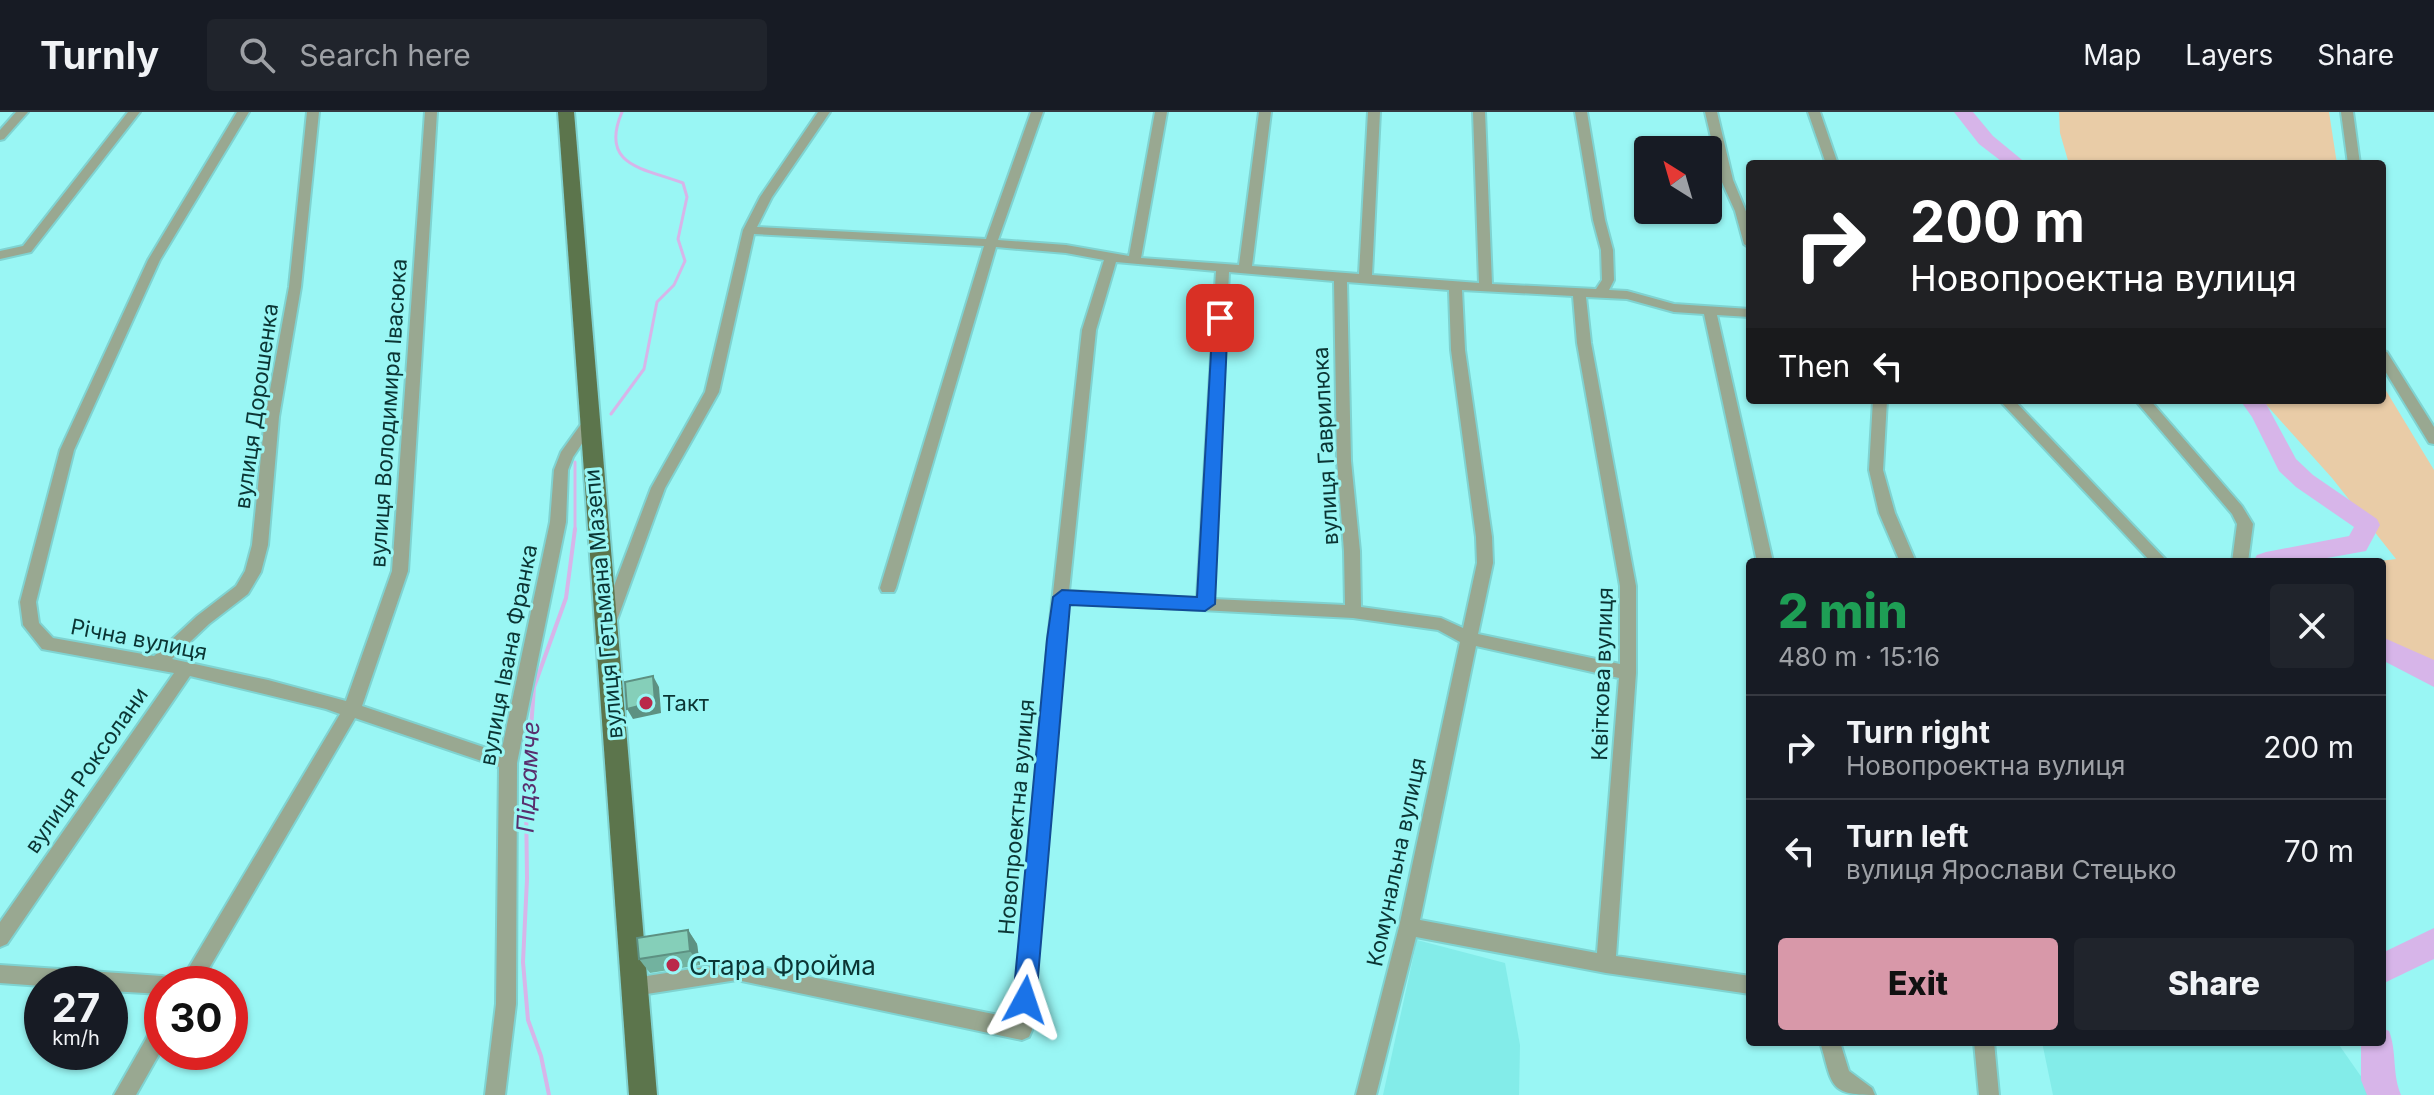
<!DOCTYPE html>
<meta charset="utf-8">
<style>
body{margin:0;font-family:Inter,sans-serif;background:#20242c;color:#f1f3f6;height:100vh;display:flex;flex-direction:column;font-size:30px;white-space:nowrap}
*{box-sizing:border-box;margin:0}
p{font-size:26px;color:#9ea1a6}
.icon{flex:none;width:44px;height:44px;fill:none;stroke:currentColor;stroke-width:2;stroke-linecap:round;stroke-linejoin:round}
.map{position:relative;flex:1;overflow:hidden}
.details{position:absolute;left:1746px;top:446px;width:640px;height:488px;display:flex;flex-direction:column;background:#171b24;border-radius:8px;box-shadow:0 2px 6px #0004}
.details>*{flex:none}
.banner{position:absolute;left:1746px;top:48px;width:640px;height:244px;border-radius:8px;box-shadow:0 2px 6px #0004;background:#202124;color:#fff;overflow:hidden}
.needle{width:52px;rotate:323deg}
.tools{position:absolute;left:1634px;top:24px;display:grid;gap:16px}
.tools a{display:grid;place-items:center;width:88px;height:88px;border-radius:8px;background:#171b24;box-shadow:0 2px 6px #0004;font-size:40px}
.speed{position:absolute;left:24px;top:854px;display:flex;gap:16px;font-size:40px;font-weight:700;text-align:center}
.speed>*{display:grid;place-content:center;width:104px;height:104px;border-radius:50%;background:#171b24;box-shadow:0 2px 6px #0004;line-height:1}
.speed small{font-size:20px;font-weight:400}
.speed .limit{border:12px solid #d22;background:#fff;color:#111}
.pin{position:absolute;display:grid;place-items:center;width:68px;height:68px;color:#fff;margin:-34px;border-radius:16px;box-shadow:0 4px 12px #0006}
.me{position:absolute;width:88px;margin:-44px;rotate:5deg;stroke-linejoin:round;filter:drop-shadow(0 0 6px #0008)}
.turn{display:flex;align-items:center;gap:28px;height:168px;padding:0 32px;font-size:36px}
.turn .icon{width:104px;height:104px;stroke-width:2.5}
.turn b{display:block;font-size:56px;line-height:68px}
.then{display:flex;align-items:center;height:76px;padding:0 32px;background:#0003;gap:16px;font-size:30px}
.round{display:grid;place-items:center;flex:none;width:84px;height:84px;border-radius:8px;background:#20242c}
.headline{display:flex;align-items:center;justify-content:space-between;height:136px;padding:0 32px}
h1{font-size:48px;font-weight:800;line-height:60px;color:#1e9e55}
.action{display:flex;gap:16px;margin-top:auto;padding:16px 32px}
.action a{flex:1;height:92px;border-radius:8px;background:#d898a9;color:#111;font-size:32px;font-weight:800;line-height:92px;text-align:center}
.action a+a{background:#20242c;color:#f1f3f6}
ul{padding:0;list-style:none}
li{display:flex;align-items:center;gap:24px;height:104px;padding:0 32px;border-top:2px solid #363941}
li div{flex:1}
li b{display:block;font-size:30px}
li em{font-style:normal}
header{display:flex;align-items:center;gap:48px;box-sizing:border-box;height:112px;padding:0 40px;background:#171b24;border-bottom:2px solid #363941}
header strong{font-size:38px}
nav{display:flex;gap:44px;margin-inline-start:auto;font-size:28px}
.search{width:560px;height:72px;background:#20242c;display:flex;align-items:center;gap:20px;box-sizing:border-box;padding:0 28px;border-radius:8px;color:#9ea1a6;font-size:30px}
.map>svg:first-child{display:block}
.built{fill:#83ece9}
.green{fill:#e9cca7}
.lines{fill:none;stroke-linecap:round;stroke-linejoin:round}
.stream-far1{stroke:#d7b5e9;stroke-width:3}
.stream{stroke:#d7b5e9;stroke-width:4}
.river{fill:#d7b5e9;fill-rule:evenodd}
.minor-casing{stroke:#7fd3d1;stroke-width:4}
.primary-casing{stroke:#7fd3d1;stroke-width:4}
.minor{fill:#99a891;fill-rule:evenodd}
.primary{fill:#5c754c;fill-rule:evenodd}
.wall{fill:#72b29f}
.shaded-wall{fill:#5d9182}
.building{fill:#85cfb9;stroke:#5d9182;stroke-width:2}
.route{fill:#1a73e8;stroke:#114b97;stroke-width:2}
.poi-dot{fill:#ba294a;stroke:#99f6f4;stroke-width:3}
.labels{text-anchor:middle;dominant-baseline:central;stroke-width:6;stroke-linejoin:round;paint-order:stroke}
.street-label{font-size:22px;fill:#0b3534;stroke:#99f6f4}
.poi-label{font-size:22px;fill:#0b3534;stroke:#99f6f4;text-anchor:start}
.water-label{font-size:24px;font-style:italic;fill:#592e6d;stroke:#99f6f4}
.near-poi-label{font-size:26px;fill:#0b3534;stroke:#99f6f4;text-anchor:start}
</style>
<header>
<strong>Turnly</strong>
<div class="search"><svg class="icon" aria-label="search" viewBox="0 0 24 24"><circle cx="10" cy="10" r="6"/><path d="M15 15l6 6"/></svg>Search here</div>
<nav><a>Map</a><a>Layers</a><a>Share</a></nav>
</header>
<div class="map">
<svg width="2434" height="983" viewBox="0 0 2434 983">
<rect width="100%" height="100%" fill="#99f6f4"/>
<g class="built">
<polygon points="1417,828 1505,851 1520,933 1519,983 1383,983"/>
<polygon points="2042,930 2337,930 2374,983 2053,983"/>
</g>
<g class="green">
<polygon points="2059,0 2329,0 2337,52 2069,52 2060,21"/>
<polygon points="2382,272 2434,358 2434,551 2382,529 2382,450 2372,450 2396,447 2332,366 2262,288 2382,288"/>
</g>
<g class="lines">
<g class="stream-far1">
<path d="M611,302L644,257L657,190L674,173L685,149L678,127L687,85L683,71C643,56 599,54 622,0"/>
<polyline points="575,419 575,350"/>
</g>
<polyline class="stream" points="549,983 541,944 528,908 523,850 527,767 526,685 534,575 566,486 575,417"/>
<g class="river">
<polygon points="1954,0 1973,0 1993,24 2027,52 2005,52 1979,32"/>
<polygon points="2240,288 2264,288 2296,347 2313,363 2377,407 2380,413 2366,439 2305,450 2253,450 2257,443 2266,440 2349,424 2354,415 2296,375 2279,359 2252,305"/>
<polygon points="2382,525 2434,548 2434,575 2382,548"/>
<polygon points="2434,816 2434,847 2382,872 2382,841"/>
<path d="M2382,916L2389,919C2397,939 2392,962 2401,983H2367L2361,968V930H2382Z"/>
</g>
<defs>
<g id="minor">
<polygon points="16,0 28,0 4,27 0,28 0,18"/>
<polygon points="128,0 140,0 31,140 0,147 0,139 23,134"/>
<polygon points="237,0 249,0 160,148 74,338 36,490 39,511 53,526 154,544 197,504 236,474 245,459 252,433 265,305 289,175 307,0 319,0 301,175 279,305 268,433 261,460 248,482 209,512 172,547 268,568 346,589 392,459 425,0 437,0 408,459 362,594 501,641 550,410 554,358 561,340 584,308 589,306 596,311 573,345 568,358 566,410 517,651 516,892 505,983 485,983 496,892 499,655 355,606 200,872 179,872 340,602 326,597 190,564 7,832 0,835 0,810 174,561 42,537 23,513 20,490 60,338 148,148"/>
<path d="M818,0H830L772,85L757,115L986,127L1031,0H1043L998,128L1066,133L1129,144L1155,0H1167L1141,146L1239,153L1259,0H1271L1252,154L1359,162L1368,0H1380L1372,163L1479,171L1473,0H1485L1492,172L1596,177L1602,168L1601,138L1593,108L1575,0H1587L1605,108L1613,138L1614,168L1609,178L1627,179L1674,192L1750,197V205L1717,203L1773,450H1757L1704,202L1674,200L1627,187L1586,185L1591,231L1636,474V561L1616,844L1750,864V882L1606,861L1416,825L1376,983H1356L1399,815L1460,530L1438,518L1353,506L1068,491L1032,918L1029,925L1022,928L737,868L634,884L627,882L624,875L627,868L634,866L737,850L1013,906L1048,527L1082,218L1104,148L1066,141L996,135L896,476L894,480H882L880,476L984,134L754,122L719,280L665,376L616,511L614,515H602L600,511L651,376L705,280L743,118L760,85ZM1116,150L1216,159L1197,486L1069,479L1096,218ZM1229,160L1334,169L1337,349L1344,439L1345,493L1213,487ZM1347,170L1449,178L1451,238L1476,425L1477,451L1463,516L1441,506L1361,495L1360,439L1351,349ZM1462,178L1573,184L1577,231L1620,474V552L1478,522L1493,451L1492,425L1465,238ZM1476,534L1619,566L1597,841L1420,808Z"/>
<polygon points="1705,0 1717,0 1733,68 1750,109 1750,136 1744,132 1735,99 1721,68"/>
<polygon points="1808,0 1820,0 1838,52 1826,52"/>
<polygon points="2341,0 2353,0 2360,52 2348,52"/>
<polygon points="2382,238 2387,240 2434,315 2434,332 2429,331 2382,254"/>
<polygon points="1873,288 1887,288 1883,358 1895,401 1916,450 1900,450 1879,401 1869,358"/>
<polygon points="1999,288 2014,288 2168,450 2151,450"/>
<polygon points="2135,288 2150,288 2242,394 2253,412 2248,450 2232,450 2237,412 2232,402"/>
<polygon points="0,853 162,864 169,866 171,872 162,872 162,882 110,879 110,872 42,872 42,874 0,871"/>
<polygon points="162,908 162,937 136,983 114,983 155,911"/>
<path d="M1820,930H1840L1849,959L1872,976L1875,983C1827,983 1833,972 1820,930Z"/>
<polygon points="1974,930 1994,930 1999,983 1979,983"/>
</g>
<polygon id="primary" points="558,0 574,0 657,983 629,983"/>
</defs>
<use href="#minor" class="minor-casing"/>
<use href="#primary" class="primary-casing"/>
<use href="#minor" class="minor"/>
<use href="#primary" class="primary"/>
</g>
<polygon class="wall" points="688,818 697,832 700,853 650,861 639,847"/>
<g class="shaded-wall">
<polygon points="653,564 659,575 661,601 633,607 627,597"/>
<polygon points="688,818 697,832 700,853 690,839"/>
</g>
<g class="building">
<polygon points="653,564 655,590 627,597 625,570"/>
<polygon points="688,818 690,839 639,847 637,826"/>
</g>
<polygon class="route" points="1220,201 1228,206 1215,492 1205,499 1070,493 1036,888 1033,895 1025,898 1017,895 1013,888 1047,527 1053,485 1062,478 1197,485 1213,206"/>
<g class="poi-dot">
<circle cx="646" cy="591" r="8"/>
<circle cx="673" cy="853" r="8"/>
</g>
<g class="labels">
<g class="street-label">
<text transform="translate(256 294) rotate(-82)">вулиця Дорошенка</text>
<text transform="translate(388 301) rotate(-86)">вулиця Володимира Івасюка</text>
<text transform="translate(1325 334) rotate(-93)">вулиця Гаврилюка</text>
<text transform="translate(603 492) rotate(-95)">вулиця Гетьмана Мазепи</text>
<text transform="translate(139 527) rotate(11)">Річна вулиця</text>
<text transform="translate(508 543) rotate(-79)">вулиця Івана Франка</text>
<text transform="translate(1602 562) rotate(-88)">Квіткова вулиця</text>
<text transform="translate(86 658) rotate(-55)">вулиця Роксолани</text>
<text transform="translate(1016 705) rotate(-85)">Новопроектна вулиця</text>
<text transform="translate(1396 750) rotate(-78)">Комунальна вулиця</text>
</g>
<g class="poi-label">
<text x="662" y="591">Такт</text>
</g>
<g class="water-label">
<text transform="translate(528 665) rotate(-87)">Підзамче</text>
</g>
<g class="near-poi-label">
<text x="689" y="853">Стара Фройма</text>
</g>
</g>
</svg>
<div class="tools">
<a><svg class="needle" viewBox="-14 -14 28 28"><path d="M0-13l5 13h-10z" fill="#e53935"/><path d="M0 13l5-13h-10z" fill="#9ea1a6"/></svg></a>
</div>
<div class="speed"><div>27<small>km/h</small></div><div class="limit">30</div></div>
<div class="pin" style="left:1220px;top:206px;background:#d93025"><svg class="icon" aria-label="arrive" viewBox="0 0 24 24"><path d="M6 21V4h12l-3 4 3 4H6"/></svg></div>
<svg class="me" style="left:1025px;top:888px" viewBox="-20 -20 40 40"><path d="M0-17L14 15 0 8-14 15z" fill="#1a73e8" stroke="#fff" stroke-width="4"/></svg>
<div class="banner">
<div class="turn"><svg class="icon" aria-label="right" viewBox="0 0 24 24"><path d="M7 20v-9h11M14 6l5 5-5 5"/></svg><div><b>200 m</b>Новопроектна вулиця</div></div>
<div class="then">Then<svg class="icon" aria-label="left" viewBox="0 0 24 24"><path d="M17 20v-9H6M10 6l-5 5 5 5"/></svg></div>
</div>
<section class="details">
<div class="headline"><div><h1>2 min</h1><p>480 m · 15:16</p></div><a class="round"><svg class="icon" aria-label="close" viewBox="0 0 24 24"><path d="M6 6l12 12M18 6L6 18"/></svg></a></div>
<ul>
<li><svg class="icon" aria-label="right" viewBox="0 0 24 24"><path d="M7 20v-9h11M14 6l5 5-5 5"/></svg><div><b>Turn right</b><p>Новопроектна вулиця</p></div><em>200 m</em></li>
<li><svg class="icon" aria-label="left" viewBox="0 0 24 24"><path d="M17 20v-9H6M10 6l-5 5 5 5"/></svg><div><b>Turn left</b><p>вулиця Ярослави Стецько</p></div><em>70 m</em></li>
</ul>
<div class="action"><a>Exit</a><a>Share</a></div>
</section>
</div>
